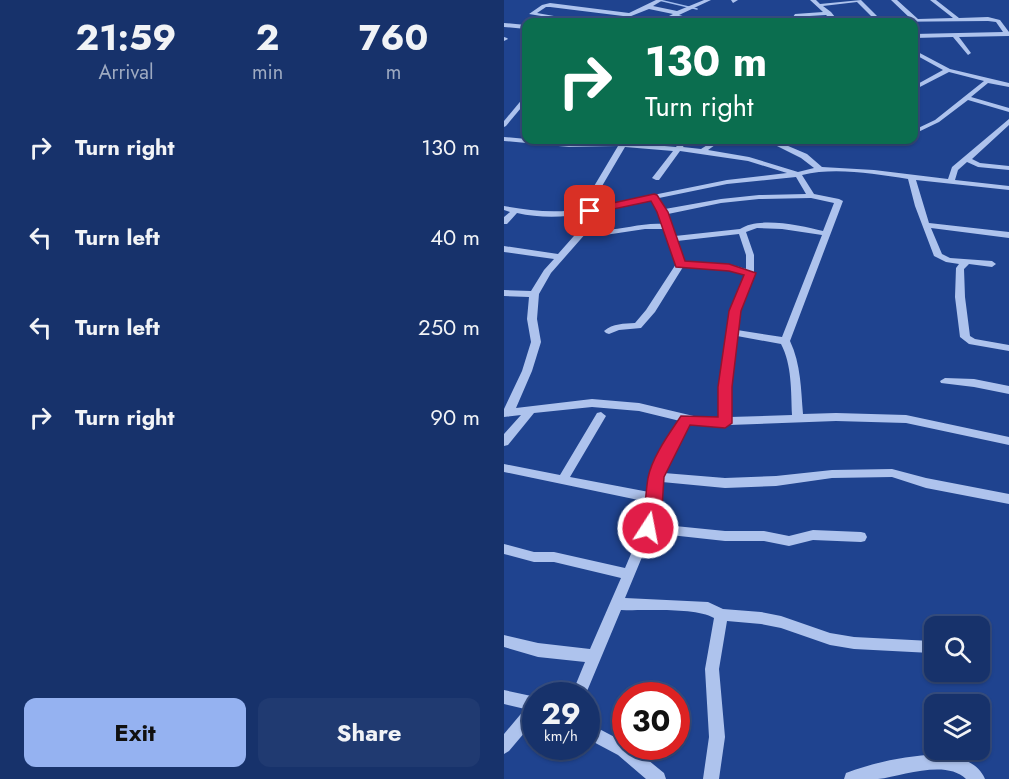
<!DOCTYPE html>
<style>
body{margin:0;font-family:Jost,sans-serif;background:#203a71;color:#f1f3f6;height:100vh;display:flex;flex-direction:column;font-size:22px;white-space:nowrap}
*{box-sizing:border-box;margin:0}
p{font-size:20px;color:#9eaac1}
.icon{flex:none;width:33px;height:33px;fill:none;stroke:currentColor;stroke-width:2;stroke-linecap:round;stroke-linejoin:round}
.map{position:relative;flex:1;overflow:hidden}
.sheet{display:flex;flex-direction:column;background:#17326b;width:504px}
.sheet>*{flex:none}
.hud{position:absolute;left:18px;top:18px;width:396px;height:126px;border-radius:12px;box-shadow:0 2px 4px #0004,0 0 0 2px #364d7e;background:#0b6e4f;color:#fff;overflow:hidden}
.controls{position:absolute;left:420px;top:616px;display:grid;gap:12px}
.controls a{display:grid;place-items:center;width:66px;height:66px;border-radius:12px;background:#17326b;box-shadow:0 2px 4px #0004,0 0 0 2px #364d7e;font-size:30px}
.speed{position:absolute;left:18px;top:682px;display:flex;gap:12px;font-size:30px;font-weight:700;text-align:center}
.speed>*{display:grid;place-content:center;width:78px;height:78px;border-radius:50%;background:#17326b;box-shadow:0 2px 4px #0004,0 0 0 2px #364d7e;line-height:1}
.speed small{font-size:15px;font-weight:400}
.speed .limit{border:9px solid #d22;background:#fff;color:#111}
.pin{position:absolute;display:grid;place-items:center;width:51px;height:51px;color:#fff;margin:-26px;border-radius:12px;box-shadow:0 3px 9px #0006}
.me{position:absolute;width:66px;margin:-33px;rotate:11deg;stroke-linejoin:round;filter:drop-shadow(0 0 4px #0008)}
.turn{display:flex;align-items:center;gap:21px;height:126px;padding:0 24px;font-size:27px}
.turn .icon{width:78px;height:78px;stroke-width:2.5}
.turn b{display:block;font-size:42px;line-height:51px}
.eta{display:flex;justify-content:space-evenly;align-items:center;height:102px;text-align:center}
.eta b{font-size:36px;font-weight:700;line-height:42px}
.action{display:flex;gap:12px;margin-top:auto;padding:12px 24px}
.action a{flex:1;height:69px;border-radius:12px;background:#95b2f1;color:#111;font-size:24px;font-weight:700;line-height:69px;text-align:center}
.action a+a{background:#203a71;color:#f1f3f6}
ul{padding:0;list-style:none}
li{display:flex;align-items:center;gap:18px;height:90px;padding:0 24px}
li div{flex:1}
li b{display:block;font-size:22px}
li em{font-style:normal}
main{display:flex;flex:1;min-height:0}
.map>svg:first-child{display:block}
.lines{fill:none;stroke-linecap:round;stroke-linejoin:round}
.stream{stroke:#a1bcee;stroke-width:1.5}
.minor{fill:#aec3ed;fill-rule:evenodd}
.route{fill:#e11d48;stroke:#92132f;stroke-width:1.5}
</style>
<main>
<section class="sheet">
<div class="eta">
<div><b>21:59</b><p>Arrival</p></div>
<div><b>2</b><p>min</p></div>
<div><b>760</b><p>m</p></div>
</div>
<ul>
<li><svg class="icon" aria-label="right" viewBox="0 0 24 24"><path d="M7 20v-9h11M14 6l5 5-5 5"/></svg><div><b>Turn right</b></div><em>130 m</em></li>
<li><svg class="icon" aria-label="left" viewBox="0 0 24 24"><path d="M17 20v-9H6M10 6l-5 5 5 5"/></svg><div><b>Turn left</b></div><em>40 m</em></li>
<li><svg class="icon" aria-label="left" viewBox="0 0 24 24"><path d="M17 20v-9H6M10 6l-5 5 5 5"/></svg><div><b>Turn left</b></div><em>250 m</em></li>
<li><svg class="icon" aria-label="right" viewBox="0 0 24 24"><path d="M7 20v-9h11M14 6l5 5-5 5"/></svg><div><b>Turn right</b></div><em>90 m</em></li>
</ul>
<div class="action"><a>Exit</a><a>Share</a></div>
</section>
<div class="map">
<svg width="505" height="779" viewBox="0 0 505 779">
<rect width="100%" height="100%" fill="#1f438f"/>
<g class="lines">
<polyline class="stream" points="155,0 193,9"/>
<g class="minor">
<polygon points="152,0 159,0 149,6 173,11 200,0 207,0 175,15 197,21 197,22 191,22 171,17 158,22 153,22 169,14 145,9 112,22 106,22 119,16 46,7 42,7 33,13 84,22 74,22 25,14 38,5 46,3 125,13"/>
<polygon points="227,0 234,0 229,3"/>
<polygon points="306,0 312,0 316,4 357,0 378,21 408,20 387,0 393,0 414,19 449,18 426,0 432,0 455,18 484,17 496,20 505,32 505,36 455,37 467,53 464,55 449,37 410,38 410,34 499,32 492,22 484,21 373,22 353,2 319,6 327,12 335,22 330,22 322,15 289,17 291,14 319,12"/>
<polygon points="0,23 22,25 22,29 0,27"/>
<polygon points="0,37 3,38 4,39 0,41"/>
<polygon points="410,50 446,69 505,83 505,87 484,83 467,97 505,108 505,112 464,100 435,122 410,134 410,130 431,120 480,81 445,72 410,90 410,86 439,70 410,54"/>
<polygon points="22,96 22,102 2,126 0,127 0,121 20,97"/>
<path d="M505,119V125L468,159L476,163L505,166V170L474,167L463,162L454,170L451,180L505,186V190L412,180L425,223L505,232V238L427,228L438,254L446,258L488,261L492,264L488,267L465,264L460,269L461,297L466,336L471,339L505,345V351L465,344L456,337L451,297L452,268L455,264L442,262L430,256L411,206L404,179C369,174 332,167 298,175L310,194L335,199L339,201L286,341C297,364 297,390 299,414L332,413L402,415L505,437V445L402,423L332,421L225,425L221,427C211,423 197,426 186,423L171,447L160,473L221,478L272,476L328,470L388,469L422,478L505,494V504L422,488L388,477L328,478L272,486L221,488L158,482L156,508L151,524L221,531H260L285,536L309,530L357,532L361,533L363,537L361,541L357,542L309,540L285,546L260,541H221L148,533L121,598L204,602L219,609L257,612L277,616L326,633L350,637L427,641L430,642V652L427,653L350,649L326,645L277,628L257,624L223,621L215,669L221,737L215,779H199L205,737L201,669L210,618C190,607 141,611 117,610L81,696H67L81,662L34,657L0,647V635L34,643L86,649L117,578L50,562H30L0,554V544L30,552H50L121,568L138,528L144,502L0,472V464L56,475L93,413L97,412L102,416L66,477L145,492C147,465 162,443 176,421L135,411L88,407L30,413L4,445L0,446V434L17,415L0,417V409L18,371L27,342L23,319L25,297L0,296V290L27,291L40,270L50,259L0,252V246L54,254L77,228L82,213C60,218 35,218 13,213L3,224H0V217L6,212L0,210V206C27,211 55,214 82,208L83,198L114,146L65,147L0,141V137L65,143L103,141L172,147L177,140H183L179,147L197,149L211,140H218L204,150L245,157L294,172L310,168L297,158L261,140H270L303,154L318,167L370,170L444,179L448,167ZM121,147L169,151L148,178L152,180H155L176,151L244,161L283,173L223,180L90,207L91,198ZM292,177L302,194L255,195L217,199L161,209L155,198L223,184ZM307,198L330,203L319,231C298,226 255,216 236,229L171,236L164,214L217,203L255,199ZM148,200L155,212L159,224C134,222 110,234 86,228L90,212ZM253,228L278,229L318,235L278,337L233,330L236,311L250,273V255L242,232ZM141,229H161L172,264L142,310L131,323C120,324 109,323 100,331L102,333L105,334L115,330L137,328L151,312L179,267L224,270L241,274L226,311L216,387V417L198,418L135,403L88,399L12,408L28,371L37,342L33,319L35,294L47,273L83,232L101,235ZM235,234L242,255V269L225,264L180,262L173,241ZM233,336L277,344C288,365 287,391 288,415L226,417V387Z"/>
<polygon points="441,378 470,379 505,386 505,394 470,387 437,383 436,381"/>
<polygon points="0,690 32,697 32,719 5,751 0,754 0,734 21,709 0,704"/>
<polygon points="82,722 122,743 122,747 128,747 160,773 162,779 142,779 114,755 82,738"/>
<path d="M433,754C451,756 473,760 481,779H462C442,759 398,776 374,779C363,779 351,779 340,779L342,773C371,762 402,756 433,754Z"/>
</g>
</g>
<path class="route" d="M150,194L153,195L164,212L181,261L225,264L252,273L237,311L228,387V423L221,428L186,425L160,477L158,508L150,533L144,535L138,533L136,528C142,509 141,497 144,478C148,457 165,434 177,416L214,417V387L225,311L240,275L225,271L172,267L153,212L147,201L86,214L81,211L86,208Z"/>
</svg>
<div class="controls">
<a><svg class="icon" aria-label="search" viewBox="0 0 24 24"><circle cx="10" cy="10" r="6"/><path d="M15 15l6 6"/></svg></a>
<a><svg class="icon" aria-label="layers" viewBox="0 0 24 24"><path d="M12 4l9 5-9 5-9-5zM3 14l9 5 9-5"/></svg></a>
</div>
<div class="speed"><div>29<small>km/h</small></div><div class="limit">30</div></div>
<div class="pin" style="left:86px;top:211px;background:#d93025"><svg class="icon" aria-label="arrive" viewBox="0 0 24 24"><path d="M6 21V4h12l-3 4 3 4H6"/></svg></div>
<svg class="me" style="left:144px;top:528px" viewBox="-20 -20 40 40"><circle r="17" fill="#e11d48" stroke="#fff" stroke-width="3"/><path d="M0-11L8 9 0 5-8 9z" fill="#fff"/></svg>
<div class="hud">
<div class="turn"><svg class="icon" aria-label="right" viewBox="0 0 24 24"><path d="M7 20v-9h11M14 6l5 5-5 5"/></svg><div><b>130 m</b>Turn right</div></div>
</div>
</div>
</main>
